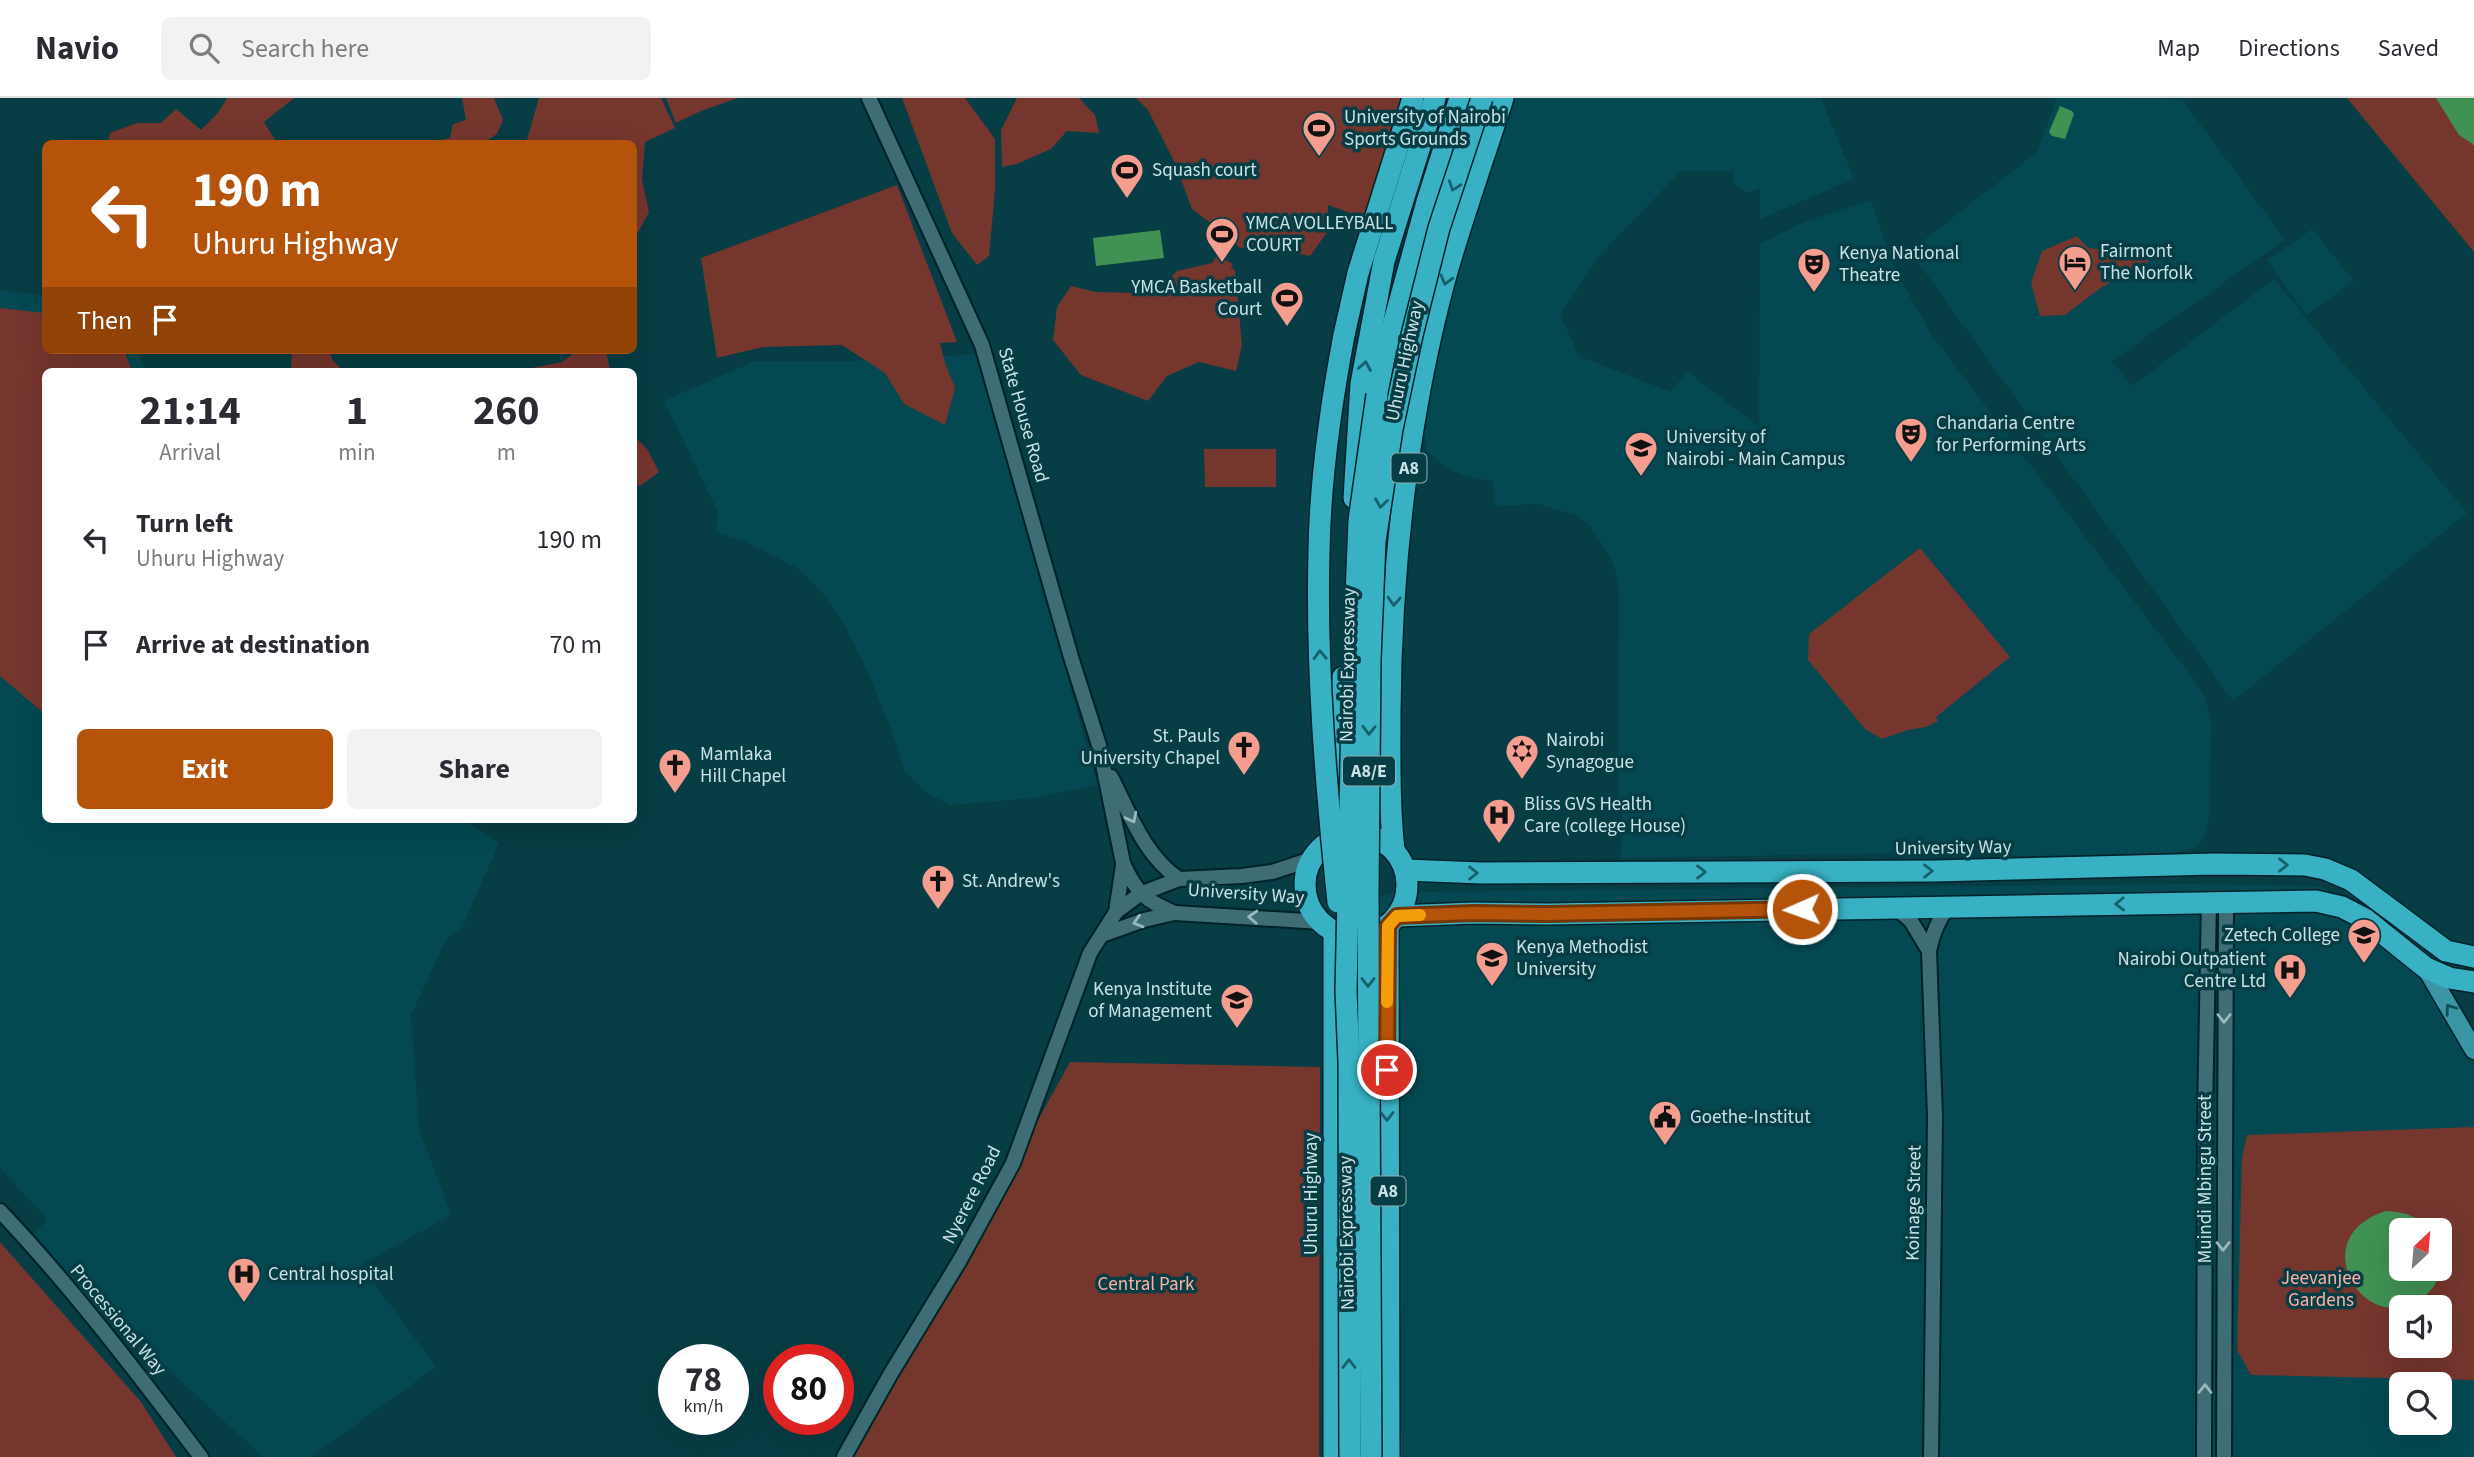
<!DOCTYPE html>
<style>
body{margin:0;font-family:"Source Sans 3",sans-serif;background:#f2f2f3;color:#2b2b33;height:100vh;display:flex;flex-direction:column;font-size:26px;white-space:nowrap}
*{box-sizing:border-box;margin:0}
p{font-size:23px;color:#7c7c81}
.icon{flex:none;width:38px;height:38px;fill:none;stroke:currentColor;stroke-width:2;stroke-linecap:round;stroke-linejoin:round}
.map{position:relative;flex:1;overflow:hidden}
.drawer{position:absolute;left:42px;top:270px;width:595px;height:455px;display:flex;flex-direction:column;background:#fff;border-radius:10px;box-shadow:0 7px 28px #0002}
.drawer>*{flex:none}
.guide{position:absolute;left:42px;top:42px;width:595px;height:214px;border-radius:10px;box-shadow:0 7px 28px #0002;background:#b45309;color:#fff;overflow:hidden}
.needle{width:46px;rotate:26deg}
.buttons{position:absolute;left:2389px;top:1120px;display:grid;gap:14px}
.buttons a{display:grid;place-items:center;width:63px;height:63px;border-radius:10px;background:#fff;box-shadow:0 7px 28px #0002;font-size:35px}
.speed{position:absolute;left:658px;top:1246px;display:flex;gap:14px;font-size:35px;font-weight:700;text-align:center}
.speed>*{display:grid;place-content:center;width:91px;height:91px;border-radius:50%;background:#fff;box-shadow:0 7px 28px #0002;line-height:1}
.speed small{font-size:18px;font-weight:400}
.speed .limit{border:10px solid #d22;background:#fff;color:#111}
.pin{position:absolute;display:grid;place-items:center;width:60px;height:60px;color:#fff;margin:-30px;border:4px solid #fff;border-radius:50%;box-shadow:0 2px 7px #0007}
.me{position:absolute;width:77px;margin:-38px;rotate:268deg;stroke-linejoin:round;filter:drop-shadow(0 0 5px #0008)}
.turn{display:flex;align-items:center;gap:24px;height:147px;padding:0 35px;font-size:32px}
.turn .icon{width:91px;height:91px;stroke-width:2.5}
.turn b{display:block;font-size:49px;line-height:60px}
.then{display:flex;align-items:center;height:66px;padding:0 35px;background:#0003;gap:14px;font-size:26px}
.eta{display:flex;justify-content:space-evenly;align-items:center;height:119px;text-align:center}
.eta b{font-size:42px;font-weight:700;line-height:49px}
.primary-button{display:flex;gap:14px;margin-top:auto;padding:14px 35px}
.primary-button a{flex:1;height:80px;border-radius:10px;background:#b45309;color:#fff;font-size:28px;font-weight:700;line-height:80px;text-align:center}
.primary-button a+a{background:#f2f2f3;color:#2b2b33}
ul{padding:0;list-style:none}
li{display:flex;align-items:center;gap:21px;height:105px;padding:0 35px}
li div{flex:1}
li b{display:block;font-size:26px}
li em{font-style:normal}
header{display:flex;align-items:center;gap:42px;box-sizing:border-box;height:98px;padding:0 35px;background:#fff;border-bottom:2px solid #e1e1e2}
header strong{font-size:33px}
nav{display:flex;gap:38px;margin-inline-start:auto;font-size:24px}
.search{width:490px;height:63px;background:#f2f2f3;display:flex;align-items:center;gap:18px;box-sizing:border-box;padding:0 24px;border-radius:10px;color:#7c7c81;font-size:26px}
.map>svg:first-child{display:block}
.built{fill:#044952;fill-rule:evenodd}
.green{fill:#75362e;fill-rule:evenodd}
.water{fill:#3f9253}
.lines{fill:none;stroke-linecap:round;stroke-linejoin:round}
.minor-casing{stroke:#002228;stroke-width:18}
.major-casing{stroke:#002228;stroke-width:21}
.highway-casing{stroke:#002228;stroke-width:24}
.minor{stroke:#3e6d75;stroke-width:14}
.major{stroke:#3a96a4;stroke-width:18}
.highway{stroke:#37b1c3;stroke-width:21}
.highway-bridge-casing{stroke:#002228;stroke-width:24;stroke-linecap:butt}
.highway-bridge{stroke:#37b1c3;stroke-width:21}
.oneway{stroke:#15606a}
.oneway2{stroke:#98b9be}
.oneway3{stroke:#114f57}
.route-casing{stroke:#753606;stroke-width:18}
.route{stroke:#b45309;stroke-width:12}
.slow{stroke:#f59e0b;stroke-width:12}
.labels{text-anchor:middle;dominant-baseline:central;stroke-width:7;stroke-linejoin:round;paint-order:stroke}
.shield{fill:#073d44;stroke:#8fb0b5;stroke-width:2}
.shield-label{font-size:18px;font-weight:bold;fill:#c9e2e6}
.poi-label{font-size:19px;fill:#c9e2e6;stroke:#073d44;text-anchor:start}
.street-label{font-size:19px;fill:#c9e2e6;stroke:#073d44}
.park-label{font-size:19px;fill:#feb1a4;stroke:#073d44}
</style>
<header>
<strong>Navio</strong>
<div class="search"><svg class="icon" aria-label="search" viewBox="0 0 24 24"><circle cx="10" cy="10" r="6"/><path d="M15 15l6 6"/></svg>Search here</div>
<nav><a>Map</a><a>Directions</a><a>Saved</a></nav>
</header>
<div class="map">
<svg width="2474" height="1359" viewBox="0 0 2474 1359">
<rect width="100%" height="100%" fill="#073d44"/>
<g class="built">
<polygon points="1511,0 1821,0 1854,81 1760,121 1760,90 1747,95 1733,85 1734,73 1681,73 1602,155 1560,217 1579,258 1671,294 1687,273 1759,329 1760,146 1806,123 1871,102 1894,170 1931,236 2198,587 2205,599 2211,625 2209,720 2204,738 2200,745 2193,750 2173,755 2022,758 1973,754 1621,760 1622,707 1618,702 1619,490 1614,468 1603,447 1588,426 1575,417 1538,406 1495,408 1493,383 1463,378 1443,367 1427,353 1423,325 1433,252"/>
<polygon points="2057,0 2182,1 2285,142 2112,263 2132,288 2274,181 2467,415 2233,603 1910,153 2037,54"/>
<polygon points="2312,131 2354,183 2306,217 2267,162"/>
<polygon points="0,192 45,198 46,252 137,252 146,273 46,273 46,721 463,721 499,745 462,830 447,840 411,917 419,1031 451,1117 361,1167 436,1269 311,1359 263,1359 29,1143 47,1121 0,1070"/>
<polygon points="980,256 1097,687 1033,700 951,707 928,696 905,673 892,634 868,574 842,522 819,491 799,471 742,442 716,435 718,414 664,303 755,263 851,263"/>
<path d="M2183,786L2319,788L2371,814L2474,958V1359H1365L1377,800L1397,794ZM2401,1132H2440V1171H2401ZM2401,1209H2440V1248H2401ZM2401,1286H2440V1325H2401Z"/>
</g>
<g class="green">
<polygon points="227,0 294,0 264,24 277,45 108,45 110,35 137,25 161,25 176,11 201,32 217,16"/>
<polygon points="462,0 494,0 503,22 497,36 483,45 427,45 450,40 453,26 466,22"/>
<polygon points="539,0 661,0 675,30 645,44 642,81 649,114 637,136 634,135 634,46 526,45"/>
<polygon points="666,0 738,0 701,13 676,25"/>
<polygon points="902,0 965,0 995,41 995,92 989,158 977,167 952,135"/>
<polygon points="1017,0 1079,0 1095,17 1099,35 1067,33 1051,51 1017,66 1002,69 1001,32"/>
<polygon points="1136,0 1403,0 1364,120 1328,107 1328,133 1310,158 1264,149 1240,150 1224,135 1192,111 1175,65 1148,12"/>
<polygon points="2347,0 2474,0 2474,154"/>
<polygon points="897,87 957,244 940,245 945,265 955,290 945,327 904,306 885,275 842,247 763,249 717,260 701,160"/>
<polygon points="2077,138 2088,150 2150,157 2145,172 2127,175 2099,191 2065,217 2040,218 2031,185 2042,153"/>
<polygon points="1217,157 1233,166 1231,170 1235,172 1242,247 1236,273 1199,264 1167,278 1148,303 1081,277 1053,242 1057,209 1071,188 1096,194 1140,195 1158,192 1177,173 1212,165"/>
<polygon points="0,210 45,215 46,252 124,252 132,273 46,273 45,616 0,578"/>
<polygon points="292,252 329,252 332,261 343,273 291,273"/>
<polygon points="578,252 606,252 610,273 517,273 562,264"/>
<polygon points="634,338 647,351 659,374 640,388 634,386"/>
<polygon points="1204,351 1276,351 1276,389 1205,389"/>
<polygon points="1920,450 2010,559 1936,619 1938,623 1926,629 1908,632 1882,641 1865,631 1808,562 1809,536"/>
<polygon points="1070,964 1320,969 1319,1359 853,1359"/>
<path d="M2474,1029V1282L2251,1277L2237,1252L2242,1059L2247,1037ZM2401,1132H2440V1171H2401ZM2401,1209H2440V1248H2401Z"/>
<polygon points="0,1144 141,1304 176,1359 0,1359"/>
</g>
<g class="water">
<polygon points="2436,0 2474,0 2474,47 2459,37"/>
<polygon points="2060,8 2072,13 2074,16 2065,41 2052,38 2049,34"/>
<polygon points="1160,132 1164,160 1096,168 1093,140"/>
<path d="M2386,1113C2405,1114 2418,1118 2431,1132H2401V1171H2440V1149C2443,1165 2441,1182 2429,1194C2371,1251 2298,1140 2386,1113Z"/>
</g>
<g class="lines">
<defs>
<g id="minor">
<path d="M869,0L982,247L1071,559L1099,647L1123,765C1136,794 1145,803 1175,815L1321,824"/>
<path d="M1111,679C1130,716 1144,757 1179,781"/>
<polyline points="1896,810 1911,823 1929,853"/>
<polyline points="1116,814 1123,767"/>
<polyline points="1102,837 1144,822 1174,815"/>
<path d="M0,1113C73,1190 137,1275 201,1359"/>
<polyline points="844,1359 890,1277 960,1162 1013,1065 1090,855 1116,814 1140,796 1179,781 1242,778 1272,774 1312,761"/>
<path d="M1931,1359L1935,1019L1929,853C1933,835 1938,822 1949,808"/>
<polyline points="2204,1359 2205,1017 2209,803"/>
<polyline points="2224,1359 2226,803"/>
</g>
<polyline id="major" points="2426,870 2474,952"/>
<g id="highway">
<polyline points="1344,237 1358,175 1413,0"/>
<polyline points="1377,297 1384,260 1427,104 1460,0"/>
<polyline points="1354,400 1361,286 1384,163 1435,0"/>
<path d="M1332,724C1348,687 1341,621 1343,579"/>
<circle cx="1356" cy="787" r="51"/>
<path d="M1394,752C1389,707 1390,660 1390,614C1391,470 1408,316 1446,177C1463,118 1484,59 1503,0"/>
<polyline points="1405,772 1482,775 1934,773 2214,766 2305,767 2325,771 2351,782 2446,853 2474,859"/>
<polyline points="1397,818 1473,815 1548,816 2316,803 2342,809 2365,821 2426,870 2449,880 2474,884"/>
<polyline points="1388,828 1389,1359"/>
<polyline points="1334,833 1334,1359"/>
</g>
</defs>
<use href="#minor" class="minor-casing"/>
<use href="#major" class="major-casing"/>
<use href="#highway" class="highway-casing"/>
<use href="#minor" class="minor"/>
<use href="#major" class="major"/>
<use href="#highway" class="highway"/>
<defs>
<g id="highway-bridge">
<path d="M1338,804C1326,688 1316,571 1319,454C1320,383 1331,306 1344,237"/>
<polyline points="1350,1359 1349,963 1346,893 1353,572 1359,423 1377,297"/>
<polyline points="1371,1359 1368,794 1370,561 1375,443 1392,331 1412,237 1439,130 1482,0"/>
</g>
</defs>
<use href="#highway-bridge" class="highway-bridge-casing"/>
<use href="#highway-bridge" class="highway-bridge"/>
</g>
<defs><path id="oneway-chevron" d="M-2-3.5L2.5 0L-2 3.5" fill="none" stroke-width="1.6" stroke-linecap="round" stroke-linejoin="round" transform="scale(1.75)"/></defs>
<g class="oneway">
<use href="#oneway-chevron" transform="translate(1454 88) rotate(109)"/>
<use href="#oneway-chevron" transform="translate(1446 182) rotate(105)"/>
<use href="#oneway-chevron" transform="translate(1365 268) rotate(-80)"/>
<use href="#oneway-chevron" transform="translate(1381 405) rotate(98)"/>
<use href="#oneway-chevron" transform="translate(1394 503) rotate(93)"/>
<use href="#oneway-chevron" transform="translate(1320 557) rotate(-92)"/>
<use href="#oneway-chevron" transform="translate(1369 632) rotate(91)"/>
<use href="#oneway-chevron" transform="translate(2283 767)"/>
<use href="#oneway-chevron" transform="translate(1928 773)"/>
<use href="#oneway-chevron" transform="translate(1701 774)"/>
<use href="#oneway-chevron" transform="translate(1473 775)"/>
<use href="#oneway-chevron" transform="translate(2120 806) rotate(178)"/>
<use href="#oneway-chevron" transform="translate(1368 884) rotate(90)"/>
<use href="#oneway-chevron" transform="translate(1387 1018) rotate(90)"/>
<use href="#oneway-chevron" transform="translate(1349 1266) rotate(-90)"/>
</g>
<g class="oneway2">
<use href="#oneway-chevron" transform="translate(1132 720) rotate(63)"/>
<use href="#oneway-chevron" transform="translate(1253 819) rotate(-177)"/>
<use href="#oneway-chevron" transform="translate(1138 824) rotate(163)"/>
<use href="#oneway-chevron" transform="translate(2224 920) rotate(90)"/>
<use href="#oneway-chevron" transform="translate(2223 1148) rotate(90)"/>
<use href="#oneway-chevron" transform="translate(2205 1291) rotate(-90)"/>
</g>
<use class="oneway3" href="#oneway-chevron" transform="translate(2450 911) rotate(-126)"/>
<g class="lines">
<defs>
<polyline id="route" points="1387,972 1388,828 1397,818 1473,815 1548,816 1802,811"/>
</defs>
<use href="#route" class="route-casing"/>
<use href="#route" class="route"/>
<polyline class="slow" points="1387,904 1388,828 1397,818 1420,817"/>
</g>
<defs>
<symbol id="stadium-pin" viewBox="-11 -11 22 30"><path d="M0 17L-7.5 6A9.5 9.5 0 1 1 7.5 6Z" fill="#f59d8f" stroke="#073d44"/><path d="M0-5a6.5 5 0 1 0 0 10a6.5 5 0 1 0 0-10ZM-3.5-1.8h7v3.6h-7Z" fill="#111"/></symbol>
<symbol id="hotel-pin" viewBox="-11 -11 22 30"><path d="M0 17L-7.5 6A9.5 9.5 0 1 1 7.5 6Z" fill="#f59d8f" stroke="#073d44"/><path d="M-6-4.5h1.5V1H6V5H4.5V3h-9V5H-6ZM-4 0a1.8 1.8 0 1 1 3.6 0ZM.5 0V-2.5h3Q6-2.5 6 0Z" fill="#111"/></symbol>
<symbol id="theatre-pin" viewBox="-11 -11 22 30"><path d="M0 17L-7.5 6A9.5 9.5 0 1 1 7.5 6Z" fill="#f59d8f" stroke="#073d44"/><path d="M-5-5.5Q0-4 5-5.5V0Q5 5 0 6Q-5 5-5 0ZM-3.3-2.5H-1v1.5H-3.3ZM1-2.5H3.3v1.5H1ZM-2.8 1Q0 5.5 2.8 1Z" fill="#111"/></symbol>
<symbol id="university-pin" viewBox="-11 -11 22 30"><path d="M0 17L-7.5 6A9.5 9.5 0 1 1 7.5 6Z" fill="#f59d8f" stroke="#073d44"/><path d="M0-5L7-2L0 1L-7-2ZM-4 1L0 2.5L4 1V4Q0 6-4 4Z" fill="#111"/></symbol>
<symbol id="church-pin" viewBox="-11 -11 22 30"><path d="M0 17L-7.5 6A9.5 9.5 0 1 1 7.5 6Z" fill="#f59d8f" stroke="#073d44"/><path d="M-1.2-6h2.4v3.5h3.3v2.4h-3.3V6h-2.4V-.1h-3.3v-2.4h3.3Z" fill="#111"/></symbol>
<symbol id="synagogue-pin" viewBox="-11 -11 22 30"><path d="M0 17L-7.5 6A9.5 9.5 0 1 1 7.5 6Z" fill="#f59d8f" stroke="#073d44"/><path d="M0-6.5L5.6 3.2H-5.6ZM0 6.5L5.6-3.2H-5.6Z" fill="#111"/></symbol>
<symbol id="hospital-pin" viewBox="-11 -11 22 30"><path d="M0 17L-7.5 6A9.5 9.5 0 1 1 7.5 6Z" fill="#f59d8f" stroke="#073d44"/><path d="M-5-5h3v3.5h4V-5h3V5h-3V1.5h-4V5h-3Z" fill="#111"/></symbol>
<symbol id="civic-pin" viewBox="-11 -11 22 30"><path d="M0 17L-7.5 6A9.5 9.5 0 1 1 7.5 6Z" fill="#f59d8f" stroke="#073d44"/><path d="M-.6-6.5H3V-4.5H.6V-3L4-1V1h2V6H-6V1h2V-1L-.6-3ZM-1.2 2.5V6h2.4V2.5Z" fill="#111"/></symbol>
</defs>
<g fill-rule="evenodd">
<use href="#stadium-pin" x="1300" y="11" width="38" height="52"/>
<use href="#stadium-pin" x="1108" y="53" width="38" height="52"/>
<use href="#stadium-pin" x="1203" y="117" width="38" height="52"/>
<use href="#hotel-pin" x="2056" y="145" width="38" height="52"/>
<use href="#theatre-pin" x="1795" y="147" width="38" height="52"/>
<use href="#stadium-pin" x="1268" y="181" width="38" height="52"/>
<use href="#theatre-pin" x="1892" y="317" width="38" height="52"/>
<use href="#university-pin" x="1622" y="331" width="38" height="52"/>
<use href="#church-pin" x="1225" y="630" width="38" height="52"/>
<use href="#synagogue-pin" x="1503" y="634" width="38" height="52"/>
<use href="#church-pin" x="656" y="648" width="38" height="52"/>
<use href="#hospital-pin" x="1480" y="698" width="38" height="52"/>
<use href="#church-pin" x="919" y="764" width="38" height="52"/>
<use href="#university-pin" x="2345" y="818" width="38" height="52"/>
<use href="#university-pin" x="1473" y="841" width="38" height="52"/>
<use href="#hospital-pin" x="2271" y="853" width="38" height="52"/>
<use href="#university-pin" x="1218" y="883" width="38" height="52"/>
<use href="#civic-pin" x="1646" y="1000" width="38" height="52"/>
<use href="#hospital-pin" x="225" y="1157" width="38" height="52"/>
</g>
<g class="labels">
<g class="shield">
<rect x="1391.5" y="355.5" width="35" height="29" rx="5"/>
<rect x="1343" y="658.5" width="52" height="29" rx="5"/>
<rect x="1370.5" y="1078.5" width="35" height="29" rx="5"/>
</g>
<g class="shield-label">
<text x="1409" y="370">A8</text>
<text x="1369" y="673">A8/E</text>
<text x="1388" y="1093">A8</text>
</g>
<g class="poi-label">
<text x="1344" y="19">University of Nairobi<tspan x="1344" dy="22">Sports Grounds</tspan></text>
<text x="1152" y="72">Squash court</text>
<text x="1246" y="125">YMCA VOLLEYBALL<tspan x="1246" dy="22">COURT</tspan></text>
<text x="2100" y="153">Fairmont<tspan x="2100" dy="22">The Norfolk</tspan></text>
<text x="1839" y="155">Kenya National<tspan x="1839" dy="22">Theatre</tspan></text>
<text x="1262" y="189" text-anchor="end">YMCA Basketball<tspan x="1262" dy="22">Court</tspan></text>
<text x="1936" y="325">Chandaria Centre<tspan x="1936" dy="22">for Performing Arts</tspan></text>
<text x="1666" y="339">University of<tspan x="1666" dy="22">Nairobi - Main Campus</tspan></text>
<text x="1220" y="638" text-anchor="end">St. Pauls<tspan x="1220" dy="22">University Chapel</tspan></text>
<text x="1546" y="642">Nairobi<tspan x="1546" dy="22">Synagogue</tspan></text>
<text x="700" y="656">Mamlaka<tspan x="700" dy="22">Hill Chapel</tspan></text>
<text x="1524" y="706">Bliss GVS Health<tspan x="1524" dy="22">Care (college House)</tspan></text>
<text x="962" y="783">St. Andrew's</text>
<text x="2340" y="837" text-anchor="end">Zetech College</text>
<text x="1516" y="849">Kenya Methodist<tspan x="1516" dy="22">University</tspan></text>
<text x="2266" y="861" text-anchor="end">Nairobi Outpatient<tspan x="2266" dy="22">Centre Ltd</tspan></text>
<text x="1212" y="891" text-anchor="end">Kenya Institute<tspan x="1212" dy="22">of Management</tspan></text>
<text x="1690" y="1019">Goethe-Institut</text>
<text x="268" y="1176">Central hospital</text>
</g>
<g class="street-label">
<text transform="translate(1405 263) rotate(-78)">Uhuru Highway</text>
<text transform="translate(1023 317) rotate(74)">State House Road</text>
<text transform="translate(1348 567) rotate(-89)">Nairobi Expressway</text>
<text transform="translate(1953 750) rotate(-1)">University Way</text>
<text transform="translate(1246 796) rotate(4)">University Way</text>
<text transform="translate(2205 1081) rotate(-90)">Muindi Mbingu Street</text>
<text transform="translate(1311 1096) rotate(-90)">Uhuru Highway</text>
<text transform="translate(972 1097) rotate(-63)">Nyerere Road</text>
<text transform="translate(1914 1105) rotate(-89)">Koinage Street</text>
<text transform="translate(1347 1135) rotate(-91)">Nairobi Expressway</text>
<text transform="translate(118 1222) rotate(50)">Processional Way</text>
</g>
<g class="park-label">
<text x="2321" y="1180">Jeevanjee<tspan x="2321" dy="22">Gardens</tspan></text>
<text x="1146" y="1186">Central Park</text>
</g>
</g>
</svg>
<div class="buttons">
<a><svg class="needle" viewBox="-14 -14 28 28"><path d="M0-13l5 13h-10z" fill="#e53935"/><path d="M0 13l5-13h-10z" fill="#7c7c81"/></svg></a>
<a><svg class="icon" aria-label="sound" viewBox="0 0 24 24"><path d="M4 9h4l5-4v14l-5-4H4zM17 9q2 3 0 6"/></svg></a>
<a><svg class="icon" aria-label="search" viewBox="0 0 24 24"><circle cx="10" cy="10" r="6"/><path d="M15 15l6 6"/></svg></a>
</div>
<div class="speed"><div>78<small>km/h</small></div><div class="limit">80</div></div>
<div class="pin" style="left:1387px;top:972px;background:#d93025"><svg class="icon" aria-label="arrive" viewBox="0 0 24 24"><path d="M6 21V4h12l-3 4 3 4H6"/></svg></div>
<svg class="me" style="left:1802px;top:811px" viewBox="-20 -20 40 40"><circle r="17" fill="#b45309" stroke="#fff" stroke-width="3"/><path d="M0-11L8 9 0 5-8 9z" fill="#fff"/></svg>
<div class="guide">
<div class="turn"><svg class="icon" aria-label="left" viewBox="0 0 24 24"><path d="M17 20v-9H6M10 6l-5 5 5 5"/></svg><div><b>190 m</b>Uhuru Highway</div></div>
<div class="then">Then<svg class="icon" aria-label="arrive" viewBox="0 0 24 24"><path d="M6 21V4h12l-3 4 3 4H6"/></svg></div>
</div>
<section class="drawer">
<div class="eta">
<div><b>21:14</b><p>Arrival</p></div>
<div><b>1</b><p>min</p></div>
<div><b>260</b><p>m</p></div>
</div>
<ul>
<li><svg class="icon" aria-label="left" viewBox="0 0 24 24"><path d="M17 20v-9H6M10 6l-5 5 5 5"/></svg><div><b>Turn left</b><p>Uhuru Highway</p></div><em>190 m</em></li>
<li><svg class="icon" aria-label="arrive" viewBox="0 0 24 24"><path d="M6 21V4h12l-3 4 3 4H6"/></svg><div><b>Arrive at destination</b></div><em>70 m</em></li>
</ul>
<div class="primary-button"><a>Exit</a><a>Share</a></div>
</section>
</div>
